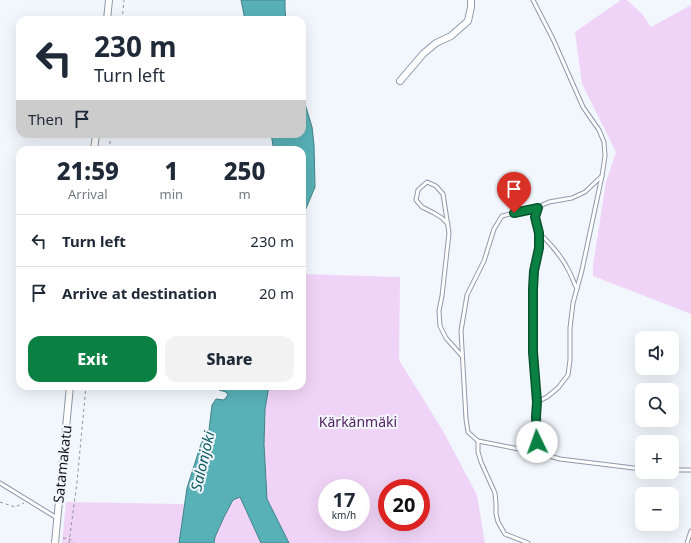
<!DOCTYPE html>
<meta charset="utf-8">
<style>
body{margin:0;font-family:"Noto Sans",sans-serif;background:#f2f2f3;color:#1f2937;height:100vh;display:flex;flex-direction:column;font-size:15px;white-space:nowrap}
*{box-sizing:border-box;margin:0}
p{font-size:13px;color:#747a83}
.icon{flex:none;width:22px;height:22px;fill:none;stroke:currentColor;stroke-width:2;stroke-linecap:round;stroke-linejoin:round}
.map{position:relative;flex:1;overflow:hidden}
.panel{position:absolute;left:16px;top:146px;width:290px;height:244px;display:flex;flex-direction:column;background:#fff;border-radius:12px;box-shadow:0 4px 16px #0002}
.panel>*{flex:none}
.guide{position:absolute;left:16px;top:16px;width:290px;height:122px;border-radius:12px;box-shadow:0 4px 16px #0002;background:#fff;color:#1f2937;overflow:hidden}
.tools{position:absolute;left:635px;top:331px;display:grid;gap:8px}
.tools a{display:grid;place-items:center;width:44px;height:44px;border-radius:8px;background:#fff;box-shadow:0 4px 16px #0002;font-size:20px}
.speed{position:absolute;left:318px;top:479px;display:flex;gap:8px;font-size:20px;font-weight:700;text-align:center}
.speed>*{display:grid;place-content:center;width:52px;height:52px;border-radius:50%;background:#fff;box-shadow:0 4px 16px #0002;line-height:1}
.speed small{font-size:10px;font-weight:400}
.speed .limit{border:6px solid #d22;background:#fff;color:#111}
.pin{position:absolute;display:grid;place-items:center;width:34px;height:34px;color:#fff;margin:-41px -17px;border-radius:50% 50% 50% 0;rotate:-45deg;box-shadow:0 0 4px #0007}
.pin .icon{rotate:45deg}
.me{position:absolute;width:44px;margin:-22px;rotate:357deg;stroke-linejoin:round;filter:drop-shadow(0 0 3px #0008)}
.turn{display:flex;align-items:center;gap:14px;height:84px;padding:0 12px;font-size:18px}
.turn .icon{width:52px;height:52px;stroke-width:2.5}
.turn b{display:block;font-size:28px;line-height:34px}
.then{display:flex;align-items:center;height:38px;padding:0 12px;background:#0003;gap:8px;font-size:15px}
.eta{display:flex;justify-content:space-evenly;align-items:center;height:68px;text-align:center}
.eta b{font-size:24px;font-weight:800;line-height:28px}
.cta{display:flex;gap:8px;margin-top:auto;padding:8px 12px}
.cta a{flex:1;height:46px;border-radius:12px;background:#0b8043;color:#fff;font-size:16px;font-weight:800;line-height:46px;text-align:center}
.cta a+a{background:#f2f2f3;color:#1f2937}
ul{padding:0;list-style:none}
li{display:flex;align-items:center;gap:12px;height:52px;padding:0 12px;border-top:1px solid #e0e1e3}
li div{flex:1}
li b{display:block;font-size:15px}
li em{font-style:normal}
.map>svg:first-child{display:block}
.green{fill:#f0d4f7;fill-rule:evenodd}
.water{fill:#58b1b6;stroke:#428187}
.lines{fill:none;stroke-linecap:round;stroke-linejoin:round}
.service-casing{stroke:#8f99aa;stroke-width:5}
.minor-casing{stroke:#8f99aa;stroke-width:8}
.path{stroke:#8f9399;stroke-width:1;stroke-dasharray:3 3;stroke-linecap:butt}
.service{stroke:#fff;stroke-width:3}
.minor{stroke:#fff;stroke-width:6}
.route-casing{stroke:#07532c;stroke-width:10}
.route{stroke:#0b8043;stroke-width:7}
.labels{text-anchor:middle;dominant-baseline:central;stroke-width:4;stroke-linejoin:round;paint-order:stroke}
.park-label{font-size:14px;fill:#552261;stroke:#f2f7fe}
.street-label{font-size:14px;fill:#0f1218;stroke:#f2f7fe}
.water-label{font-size:15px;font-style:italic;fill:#0f5d61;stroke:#f2f7fe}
</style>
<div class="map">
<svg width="691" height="543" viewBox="0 0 691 543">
<rect width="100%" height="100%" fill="#f2f7fe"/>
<g class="green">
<polygon points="621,0 627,0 643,15 651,27 691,5 691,314 593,276 593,265 606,182 616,152 582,84 575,32"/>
<path d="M302,274L400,277L399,360L443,431L477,495L485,543H289L267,499L264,444L265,409L269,386H302ZM327,488H361V522H327ZM387,488H421V522H387Z"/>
<polygon points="240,497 261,543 214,543 215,537 224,517 234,500"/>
<polygon points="66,502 184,504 179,543 62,543"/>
</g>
<g class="water">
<polygon points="241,0 285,0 285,10 286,20 245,20"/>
<polygon points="302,94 312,127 314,145 315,187 302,218 302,150 273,150 273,145 271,134 302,134"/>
<polygon points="218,386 269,386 265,409 264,444 267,499 289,543 261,543 240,497 233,500 224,517 215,537 214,543 179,543 187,488 201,444 209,430 212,405 216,399 224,400 228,395 226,392 219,390"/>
</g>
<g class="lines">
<defs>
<g id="service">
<polyline points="533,0 553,39 583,107 599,130 604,142 605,156 602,176 582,270 573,303 570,328 570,360 568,375 558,388 547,397 537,402"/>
<polyline points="602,176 585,192 572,198 549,202 538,207 502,216 494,229 484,261 467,295 461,331 466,419 468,432 478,441 539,453 560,459 642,469"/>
<polyline points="538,207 535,217 539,233 539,248 534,271 533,352 537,402 536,417 539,453"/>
<polyline points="448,224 442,218 434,213 422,207 416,200 418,190 427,182 436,186 443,194 449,233 442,296 439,311 440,326 446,338 462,356"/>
<path d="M539,233C551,244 562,257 569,271C572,277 574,283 577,289"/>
<polyline points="478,441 478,452 481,462 495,493 496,504 496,514 498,522 505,534 528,543"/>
<polyline points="672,470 691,470"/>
<polyline points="0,483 57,518"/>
<polyline points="687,543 691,531"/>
</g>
<g id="minor">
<polyline points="107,20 109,0"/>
<polyline points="400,81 423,54 436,43 451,36 468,21 471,7 471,0"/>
<polyline points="94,150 96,134"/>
<polyline points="55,543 70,386"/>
</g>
</defs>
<use href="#service" class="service-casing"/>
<use href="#minor" class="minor-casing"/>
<g class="path">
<polyline points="122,20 124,0"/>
<polyline points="109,150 111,134"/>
<polyline points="0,502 15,507 24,503"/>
<polyline points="63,538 70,539 74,543"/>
<polyline points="69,543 77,482 86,386"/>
</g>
<use href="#service" class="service"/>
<use href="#minor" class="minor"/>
</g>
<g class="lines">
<defs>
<polyline id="route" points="514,213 538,208 535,217 539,233 539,248 534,271 533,289 533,352 537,402 536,417 537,442"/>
</defs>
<use href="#route" class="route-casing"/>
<use href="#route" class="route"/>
</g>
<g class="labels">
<g class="park-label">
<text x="358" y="421">Kärkänmäki</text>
</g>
<g class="street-label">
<text transform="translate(62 464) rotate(-84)">Satamakatu</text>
</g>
<g class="water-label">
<text transform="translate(202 461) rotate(-77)">Salonjoki</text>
</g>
</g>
</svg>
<div class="tools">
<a><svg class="icon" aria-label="sound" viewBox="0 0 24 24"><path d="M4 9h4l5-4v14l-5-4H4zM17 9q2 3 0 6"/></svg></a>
<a><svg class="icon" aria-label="search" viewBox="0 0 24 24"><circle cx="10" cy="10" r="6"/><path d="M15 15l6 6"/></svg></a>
<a>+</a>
<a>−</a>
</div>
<div class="speed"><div>17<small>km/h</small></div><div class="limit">20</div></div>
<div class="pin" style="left:514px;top:213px;background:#d93025"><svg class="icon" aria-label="arrive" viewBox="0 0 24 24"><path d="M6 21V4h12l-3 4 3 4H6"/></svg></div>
<svg class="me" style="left:537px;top:442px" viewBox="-20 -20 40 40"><circle r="19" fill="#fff"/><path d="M0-13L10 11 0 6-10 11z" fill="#0b8043"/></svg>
<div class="guide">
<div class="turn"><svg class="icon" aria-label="left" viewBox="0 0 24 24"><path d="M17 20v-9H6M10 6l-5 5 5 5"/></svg><div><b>230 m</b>Turn left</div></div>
<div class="then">Then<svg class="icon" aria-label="arrive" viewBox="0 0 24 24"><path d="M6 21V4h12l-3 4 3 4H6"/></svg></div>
</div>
<section class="panel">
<div class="eta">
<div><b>21:59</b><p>Arrival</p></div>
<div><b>1</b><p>min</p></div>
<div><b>250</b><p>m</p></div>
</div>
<ul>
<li><svg class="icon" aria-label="left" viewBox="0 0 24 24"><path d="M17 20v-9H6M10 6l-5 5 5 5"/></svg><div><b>Turn left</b></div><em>230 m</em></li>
<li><svg class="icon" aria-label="arrive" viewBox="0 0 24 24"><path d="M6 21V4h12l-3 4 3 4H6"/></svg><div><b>Arrive at destination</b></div><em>20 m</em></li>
</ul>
<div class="cta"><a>Exit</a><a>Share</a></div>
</section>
</div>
